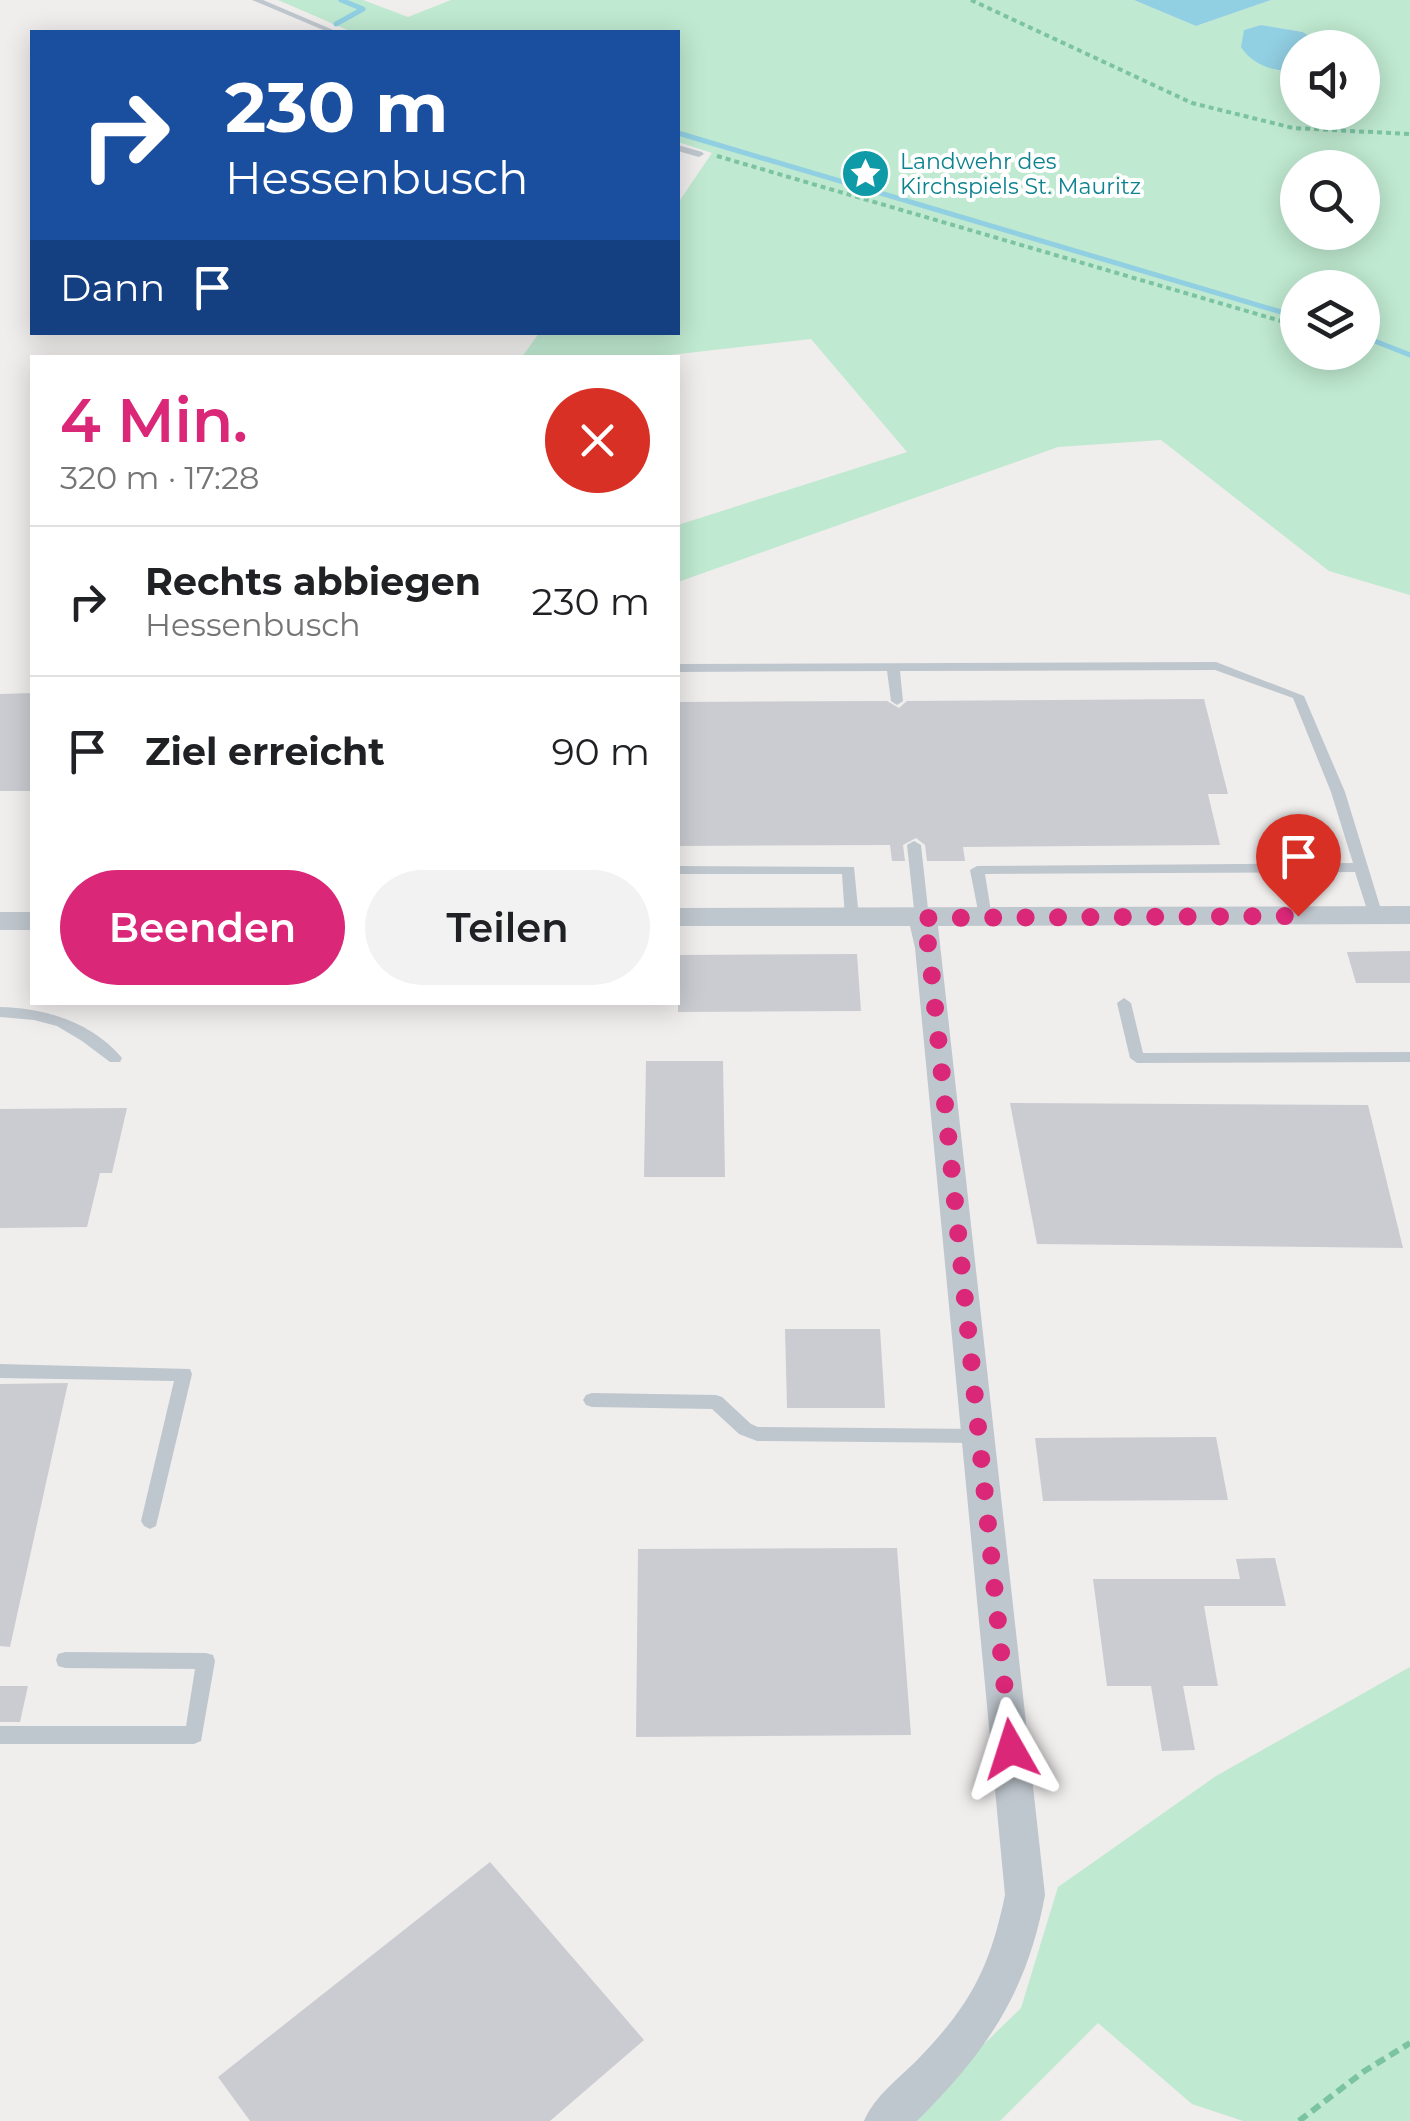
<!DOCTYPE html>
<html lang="de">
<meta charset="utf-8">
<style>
body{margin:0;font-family:Montserrat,sans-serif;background:#f2f2f2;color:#202124;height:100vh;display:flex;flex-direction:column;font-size:38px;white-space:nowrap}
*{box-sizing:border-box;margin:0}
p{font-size:32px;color:#757577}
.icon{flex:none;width:55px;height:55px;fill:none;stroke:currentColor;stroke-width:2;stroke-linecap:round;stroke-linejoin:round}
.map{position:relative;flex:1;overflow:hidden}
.drawer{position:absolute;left:30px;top:355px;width:650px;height:650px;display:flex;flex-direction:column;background:#fff;border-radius:0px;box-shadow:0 5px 25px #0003}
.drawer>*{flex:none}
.top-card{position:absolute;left:30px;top:30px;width:650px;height:305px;border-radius:0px;box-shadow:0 5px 25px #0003;background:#1a4fa0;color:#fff;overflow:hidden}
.fabs{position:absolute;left:1280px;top:30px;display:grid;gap:20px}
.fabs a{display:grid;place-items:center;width:100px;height:100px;border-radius:50%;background:#fff;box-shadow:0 5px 25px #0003;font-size:50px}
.pin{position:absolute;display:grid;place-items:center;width:85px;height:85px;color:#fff;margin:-102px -42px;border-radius:50% 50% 50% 0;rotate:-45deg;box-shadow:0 0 10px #0007}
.pin .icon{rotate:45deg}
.me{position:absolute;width:110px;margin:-55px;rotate:354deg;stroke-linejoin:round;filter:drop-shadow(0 0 8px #0008)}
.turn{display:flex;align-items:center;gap:35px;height:210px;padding:0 30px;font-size:45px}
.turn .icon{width:130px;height:130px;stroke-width:2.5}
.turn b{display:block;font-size:70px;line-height:85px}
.then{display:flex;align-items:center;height:95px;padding:0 30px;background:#0003;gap:20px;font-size:38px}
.round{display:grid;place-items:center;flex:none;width:105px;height:105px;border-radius:52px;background:#f2f2f2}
.summary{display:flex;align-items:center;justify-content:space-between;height:170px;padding:0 30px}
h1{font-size:60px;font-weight:600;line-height:75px;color:#db2777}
.action{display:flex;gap:20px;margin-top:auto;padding:20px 30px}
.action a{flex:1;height:115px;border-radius:60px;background:#db2777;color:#fff;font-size:40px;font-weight:600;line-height:115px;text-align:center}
.action a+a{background:#f2f2f2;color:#202124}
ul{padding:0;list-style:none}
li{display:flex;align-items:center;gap:30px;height:150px;padding:0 30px;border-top:2px solid #e0e0e0}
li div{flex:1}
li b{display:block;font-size:38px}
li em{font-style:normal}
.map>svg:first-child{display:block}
.green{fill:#bfe9d0;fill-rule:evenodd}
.water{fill:#91cfe2}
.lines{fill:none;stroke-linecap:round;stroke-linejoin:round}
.stream{stroke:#91cfe2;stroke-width:5}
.building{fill:#caccd1}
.path-far1{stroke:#7bc3a1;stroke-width:4;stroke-dasharray:5 4;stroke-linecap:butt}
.path{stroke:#7bc3a1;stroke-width:6;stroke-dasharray:10 6;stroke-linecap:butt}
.service{fill:#bfc7ce;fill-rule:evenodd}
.minor{fill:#bfc7ce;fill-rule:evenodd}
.route{stroke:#db2777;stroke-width:18;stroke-dasharray:0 32.4}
.labels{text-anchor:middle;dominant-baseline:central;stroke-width:8;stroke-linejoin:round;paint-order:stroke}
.far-culture-label{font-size:22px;fill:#0d838f;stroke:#fff;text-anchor:start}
</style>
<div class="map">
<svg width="1410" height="2121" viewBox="0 0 1410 2121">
<rect width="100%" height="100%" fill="#f0eded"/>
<g class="green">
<path d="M278,0H363L408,17L451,0H1134L1196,26L1271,0H1410V595L1329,571L1161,440L1058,447L678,582V525L907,452L811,339L653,357H522L539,333L678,332V203L712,153L678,142V32H352ZM1261,25L1303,32L1325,47L1362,48V112H1298L1297,74L1275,70L1244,30ZM1298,168H1362V232H1298ZM1298,288H1362V352H1298Z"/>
<polygon points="1410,1667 1410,2121 1243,2121 1192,2104 1098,2023 1000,2121 905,2121 1021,2008 1058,1887 1216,1776"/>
</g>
<g class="water">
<polygon points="1134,0 1271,0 1196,26"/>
<path d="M1261,25L1303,32L1325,47L1298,48L1297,74C1275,70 1254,67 1241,47L1244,30Z"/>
</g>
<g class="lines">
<g class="stream">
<polyline points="336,24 363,9 341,0"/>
<polyline points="678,133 1298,317"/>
<polyline points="1362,336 1410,355"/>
</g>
</g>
<g class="building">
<polygon points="32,693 32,791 0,791 0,694"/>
<polygon points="1204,699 1228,794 1208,794 1220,845 963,847 965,861 927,861 925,845 916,838 903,845 905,861 892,861 890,845 678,846 678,702 887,701 899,708 907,701"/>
<polygon points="1410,951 1410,983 1356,983 1347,952"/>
<polygon points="857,954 861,1011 678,1012 678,955"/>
<polygon points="646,1061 723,1061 725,1177 644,1177"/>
<polygon points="1010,1103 1368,1105 1403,1248 1037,1244"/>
<polygon points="127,1108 112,1173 100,1173 87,1227 0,1228 0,1109"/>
<polygon points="785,1329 880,1329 885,1408 787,1408"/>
<polygon points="68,1383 10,1647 0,1646 0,1384"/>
<polygon points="1216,1437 1228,1500 1043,1501 1035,1438"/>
<polygon points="897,1548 911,1735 636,1737 638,1549"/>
<polygon points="1275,1558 1286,1606 1204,1606 1218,1686 1183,1686 1195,1750 1162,1751 1151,1686 1107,1686 1093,1579 1240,1579 1236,1559"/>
<polygon points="0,1686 28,1686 20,1722 0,1722"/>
<polygon points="490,1862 644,2040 550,2121 250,2121 218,2077"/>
</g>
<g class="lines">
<g class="path-far1">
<polyline points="971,0 1192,103 1293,128 1410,134"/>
<polyline points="717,156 1298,326"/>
<polyline points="1362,346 1369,348"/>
</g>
<polyline class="path" points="1299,2121 1363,2072 1410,2043"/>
<g class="service">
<polygon points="252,0 263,0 338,32 328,32"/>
<polygon points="678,145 702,152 704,154 699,157 678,151"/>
<polygon points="1216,662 1304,696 1345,792 1383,916 1381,919 1376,921 1369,916 1355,872 985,874 992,918 985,923 980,921 970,870 977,866 1353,863 1331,792 1293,698 1215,670 900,671 903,701 897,705 891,701 887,671 678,672 678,664"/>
<polygon points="914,841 921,845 929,918 922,923 915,918 907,845"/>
<polygon points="678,866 854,867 859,918 852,923 845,918 842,874 678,874"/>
<polygon points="1124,998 1131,1003 1143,1053 1410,1052 1410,1062 1137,1063 1130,1058 1117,1003"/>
<path d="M0,1007C45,1008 92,1022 122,1058L120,1062H110L82,1041L57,1026L34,1020L0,1017Z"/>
<polygon points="0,1364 190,1369 192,1374 156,1526 150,1529 144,1526 141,1521 174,1381 0,1378"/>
<polygon points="592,1393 716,1395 722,1397 751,1424 758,1427 979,1429 985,1431 988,1436 985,1441 979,1443 757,1441 739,1434 712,1409 592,1407 586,1405 583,1400 586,1395"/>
<polygon points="65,1652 206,1653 213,1655 215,1661 201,1741 194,1744 0,1744 0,1726 186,1726 195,1669 65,1668 58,1666 56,1660 58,1654"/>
</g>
<g class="minor">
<path d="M1410,906V924L938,926L1045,1895C1027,1993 987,2051 917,2121H864C875,2095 901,2077 920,2057C971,2004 990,1967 1005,1895L915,948L910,926H678V908Z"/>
<rect x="0" y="912" width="32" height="18"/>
</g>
</g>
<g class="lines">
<polyline class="route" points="1011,1749 929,948 922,918 1298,916"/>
</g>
<defs>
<symbol id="sight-disc" viewBox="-11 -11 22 22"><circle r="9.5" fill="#0f9aa8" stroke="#fff"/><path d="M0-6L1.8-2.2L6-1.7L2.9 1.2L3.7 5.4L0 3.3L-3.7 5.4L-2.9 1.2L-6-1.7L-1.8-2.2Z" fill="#fff"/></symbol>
</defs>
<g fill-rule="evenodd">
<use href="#sight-disc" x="838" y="146" width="55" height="55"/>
</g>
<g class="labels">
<g class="far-culture-label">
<text x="900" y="161">Landwehr des<tspan x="900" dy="25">Kirchspiels St. Mauritz</tspan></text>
</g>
</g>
</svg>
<div class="fabs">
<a><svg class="icon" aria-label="sound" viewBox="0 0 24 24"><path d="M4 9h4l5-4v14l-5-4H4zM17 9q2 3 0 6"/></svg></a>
<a><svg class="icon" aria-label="search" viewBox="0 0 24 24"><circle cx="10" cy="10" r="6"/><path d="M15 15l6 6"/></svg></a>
<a><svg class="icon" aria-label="layers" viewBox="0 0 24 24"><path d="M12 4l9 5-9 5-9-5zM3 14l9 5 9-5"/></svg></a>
</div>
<div class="pin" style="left:1298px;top:916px;background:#d93025"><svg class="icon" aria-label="arrive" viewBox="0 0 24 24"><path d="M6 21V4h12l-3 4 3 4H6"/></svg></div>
<svg class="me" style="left:1011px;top:1749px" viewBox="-20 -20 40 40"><path d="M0-17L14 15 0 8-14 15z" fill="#db2777" stroke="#fff" stroke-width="4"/></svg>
<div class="top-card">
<div class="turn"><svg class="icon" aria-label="right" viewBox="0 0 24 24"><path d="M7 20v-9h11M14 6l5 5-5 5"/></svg><div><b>230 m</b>Hessenbusch</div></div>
<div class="then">Dann<svg class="icon" aria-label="arrive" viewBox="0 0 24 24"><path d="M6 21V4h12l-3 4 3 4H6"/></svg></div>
</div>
<section class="drawer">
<div class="summary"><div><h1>4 Min.</h1><p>320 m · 17:28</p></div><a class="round" style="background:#d93025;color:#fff"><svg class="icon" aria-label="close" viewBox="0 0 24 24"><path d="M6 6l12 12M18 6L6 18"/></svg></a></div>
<ul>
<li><svg class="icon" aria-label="right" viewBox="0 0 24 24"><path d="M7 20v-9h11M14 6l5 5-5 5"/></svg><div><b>Rechts abbiegen</b><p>Hessenbusch</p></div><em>230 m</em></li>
<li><svg class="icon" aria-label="arrive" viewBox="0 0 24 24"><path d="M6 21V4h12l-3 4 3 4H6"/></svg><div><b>Ziel erreicht</b></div><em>90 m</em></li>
</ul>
<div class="action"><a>Beenden</a><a>Teilen</a></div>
</section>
</div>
